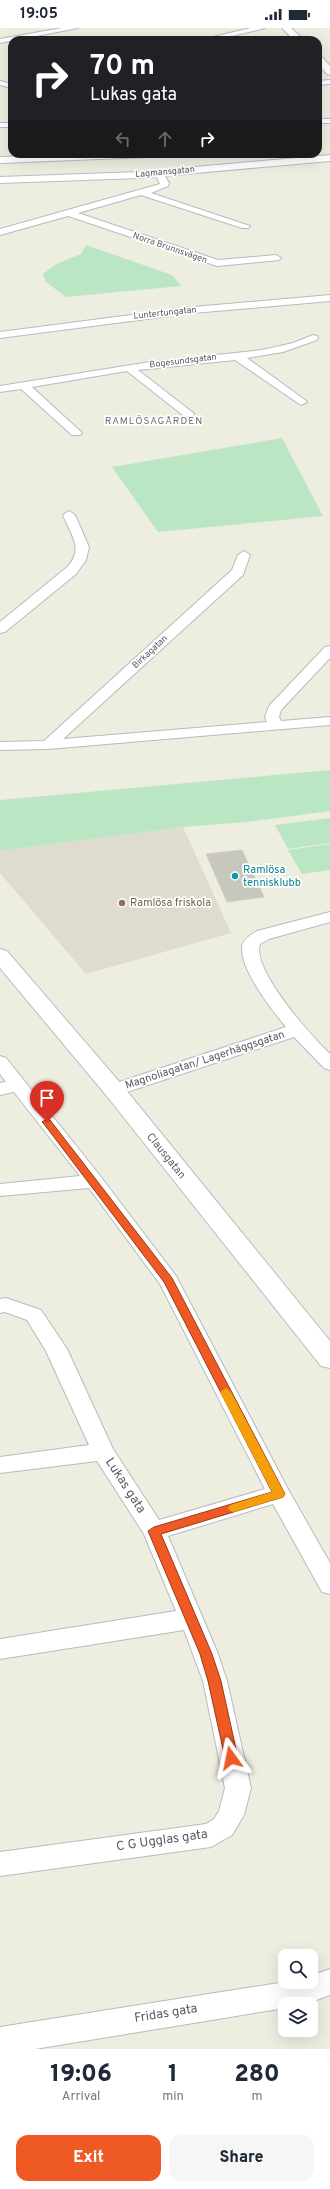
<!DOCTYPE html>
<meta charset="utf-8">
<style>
body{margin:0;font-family:Overpass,sans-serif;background:#f6f6f7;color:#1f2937;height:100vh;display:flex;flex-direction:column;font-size:15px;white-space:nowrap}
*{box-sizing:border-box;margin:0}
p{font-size:13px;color:#747a83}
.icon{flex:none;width:22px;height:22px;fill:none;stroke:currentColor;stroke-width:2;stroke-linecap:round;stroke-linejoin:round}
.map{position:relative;height:2021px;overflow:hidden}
.panel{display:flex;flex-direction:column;background:#fff;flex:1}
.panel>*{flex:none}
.hud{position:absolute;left:8px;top:8px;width:314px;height:122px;border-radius:12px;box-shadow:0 4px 16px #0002;background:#202124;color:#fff;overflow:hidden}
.buttons{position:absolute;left:278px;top:1921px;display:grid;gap:8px}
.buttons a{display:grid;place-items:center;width:40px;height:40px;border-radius:8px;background:#fff;box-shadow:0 4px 16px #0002;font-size:20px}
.pin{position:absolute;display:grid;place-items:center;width:34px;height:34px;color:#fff;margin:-41px -17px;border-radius:50% 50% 50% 0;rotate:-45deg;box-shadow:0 0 4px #0007}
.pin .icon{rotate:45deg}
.me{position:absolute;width:44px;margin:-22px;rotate:348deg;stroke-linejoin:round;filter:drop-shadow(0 0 3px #0008)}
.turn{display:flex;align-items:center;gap:14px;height:84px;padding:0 16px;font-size:18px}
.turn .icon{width:52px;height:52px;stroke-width:2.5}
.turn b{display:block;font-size:28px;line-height:34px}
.lanes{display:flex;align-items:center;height:38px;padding:0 16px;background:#0003;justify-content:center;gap:20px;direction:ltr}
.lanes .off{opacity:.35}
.eta{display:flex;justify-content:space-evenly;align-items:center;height:68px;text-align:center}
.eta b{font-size:24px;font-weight:800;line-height:28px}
.cta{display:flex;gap:8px;margin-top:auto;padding:8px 16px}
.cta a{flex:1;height:46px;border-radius:12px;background:#ef5a24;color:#fff;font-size:16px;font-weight:800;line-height:46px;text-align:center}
.cta a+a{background:#f6f6f7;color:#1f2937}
.status{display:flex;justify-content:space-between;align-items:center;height:28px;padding:0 20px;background:#fff;direction:ltr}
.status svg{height:11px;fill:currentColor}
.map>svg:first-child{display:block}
.education{fill:#dddccf}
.green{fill:#bbe6c3}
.building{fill:#c8c7be;stroke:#d2cfbf}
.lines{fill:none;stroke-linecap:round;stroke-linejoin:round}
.street-casing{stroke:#b8bac0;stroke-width:2}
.secondary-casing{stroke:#bbbdc5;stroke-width:2}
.street{fill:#fff;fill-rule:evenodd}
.secondary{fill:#fff;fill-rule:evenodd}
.route{fill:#ef5a24;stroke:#9b3a17}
.slow{fill:#f59e0b}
.culture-dot{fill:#0f9aa8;stroke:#fff;stroke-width:1.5}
.education-dot{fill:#8d6e63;stroke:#fff;stroke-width:1.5}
.labels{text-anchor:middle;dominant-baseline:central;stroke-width:3.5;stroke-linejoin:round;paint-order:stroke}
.far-street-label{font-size:9px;fill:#595b62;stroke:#fff}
.far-neighbourhood-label{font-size:10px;letter-spacing:1px;fill:#6a6d74;stroke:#fff}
.culture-label{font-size:11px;fill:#0d838f;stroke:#fff;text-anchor:start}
.education-label{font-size:11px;fill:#785e54;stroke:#fff;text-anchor:start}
.street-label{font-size:11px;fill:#595b62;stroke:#fff}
.near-street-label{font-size:13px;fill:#595b62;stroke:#fff}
</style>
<div class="status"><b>19:05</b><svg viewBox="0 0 49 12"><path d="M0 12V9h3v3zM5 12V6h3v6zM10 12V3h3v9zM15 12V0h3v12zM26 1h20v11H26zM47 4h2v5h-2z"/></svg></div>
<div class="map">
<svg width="330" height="2021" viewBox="0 0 330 2021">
<rect width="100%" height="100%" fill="#edede0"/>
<polygon class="education" points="183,799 231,905 86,946 0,845 0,823"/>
<g class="green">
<polygon points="86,217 172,247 181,258 66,269 46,254 43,246 56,236 81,226"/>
<polygon points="282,410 323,488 158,504 112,439"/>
<polygon points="330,742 330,783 246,794 183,799 0,823 0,772"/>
<polygon points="330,790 330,815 288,821 275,797"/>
<polygon points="330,816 330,842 302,846 288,822"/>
</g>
<polygon class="building" points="242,822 264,869 227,874 206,826"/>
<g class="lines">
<defs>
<g id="street">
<polygon points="62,0 78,0 0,15 0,11"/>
<polygon points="251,0 265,0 215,12 200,12"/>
<polygon points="330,52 330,56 318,57 318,53"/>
<polygon points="0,53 12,56 12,60 0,57"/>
<rect x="318" y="91" width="12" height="4"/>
<rect x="0" y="95" width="12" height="4"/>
<polygon points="84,126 152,126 148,129 0,135 0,129"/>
<polygon points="159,142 162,143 169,155 168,158 151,165 250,198 248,200 242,200 141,167 78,185 218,232 276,227 281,230 279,232 217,238 68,188 0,207 0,201 160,156 155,145"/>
<polygon points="330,267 330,273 193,285 0,310 0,304 193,279"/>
<polygon points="313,307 317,308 318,310 317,312 283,324 247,330 305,372 307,374 301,377 235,332 138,342 192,384 194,386 192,388 184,388 127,343 32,359 80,403 82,405 80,407 72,407 21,361 0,364 0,358 150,334 262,322 293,315"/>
<path d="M69,483L75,487L89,519L86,532L76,546L5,604L0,605V594L66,540C85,522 71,507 63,487Z"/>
<polygon points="244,523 250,527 243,547 63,711 267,694 265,689 269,678 325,619 330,618 330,630 281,682 279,689 281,693 330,689 330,697 48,721 0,722 0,714 44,713 232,542 238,527"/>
<path d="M330,884V894L269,911L260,916C251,941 312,1009 330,1026V1042L324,1040L294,1009L121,1066L114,1068L107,1066L105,1062L107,1058L286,999C272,982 242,944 242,921C241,913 250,907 257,903Z"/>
<polygon points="0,1028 6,1030 101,1149 176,1248 289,1463 330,1535 330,1566 322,1564 273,1476 168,1508 218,1626 227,1653 251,1760 244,1787 232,1807 211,1819 0,1848 0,1824 206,1796 214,1791 219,1783 225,1760 203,1653 184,1602 0,1631 0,1611 176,1583 144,1506 97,1433 0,1445 0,1429 89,1417 46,1323 27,1292 5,1284 0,1285 0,1271 6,1270 41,1282 67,1321 113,1421 159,1492 265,1461 160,1256 89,1160 0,1168 0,1156 80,1148 14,1064 0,1067 0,1055 6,1054 0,1046"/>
<polygon points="330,1941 330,1967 306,1976 285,1976 285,1980 35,2021 0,2021 0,1999 285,1954 311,1954 311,1948"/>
</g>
<g id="secondary">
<polygon points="282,0 291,0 304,12 294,12"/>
<polygon points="318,27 321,28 330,38 330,47 327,46 318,36"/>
<polygon points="330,127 330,133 140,150 0,155 0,149 140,144"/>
<polygon points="0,921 7,923 122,1057 330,1313 330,1340 321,1338 106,1067 0,940"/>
</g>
</defs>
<use href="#street" class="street-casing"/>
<use href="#secondary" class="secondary-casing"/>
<use href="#street" class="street"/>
<use href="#secondary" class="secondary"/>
</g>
<polygon class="route" points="47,1091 50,1092 172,1250 285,1466 283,1469 161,1506 212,1626 221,1653 238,1730 236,1734 231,1735 227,1734 225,1730 208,1653 200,1626 148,1503 154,1499 272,1464 164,1254 44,1096 42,1094"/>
<polygon class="slow" points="226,1360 231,1364 285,1466 283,1469 234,1484 230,1483 228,1480 230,1477 272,1464 220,1364"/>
<circle class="culture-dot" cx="235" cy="848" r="4"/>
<circle class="education-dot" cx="122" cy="875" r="4"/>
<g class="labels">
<g class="far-street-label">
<text transform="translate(165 144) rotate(-5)">Lagmansgatan</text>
<text transform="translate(170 220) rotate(19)">Norra Brunnsvägen</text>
<text transform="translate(165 285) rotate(-6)">Luntertungatan</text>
<text transform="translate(183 333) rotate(-7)">Bogesundsgatan</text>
<text transform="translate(150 624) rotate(-43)">Birkagatan</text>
</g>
<g class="far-neighbourhood-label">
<text x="154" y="393">RAMLÖSAGÅRDEN</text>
</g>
<g class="culture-label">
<text x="243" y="842">Ramlösa<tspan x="243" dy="13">tennisklubb</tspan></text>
</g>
<g class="education-label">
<text x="130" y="875">Ramlösa friskola</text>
</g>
<g class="street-label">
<text transform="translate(205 1032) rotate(-18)">Magnoliagatan/ Lagerhäggsgatan</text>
<text transform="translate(166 1128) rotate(51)">Clausgatan</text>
</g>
<g class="near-street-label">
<text transform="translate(125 1458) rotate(57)">Lukas gata</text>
<text transform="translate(162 1813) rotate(-8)">C G Ugglas gata</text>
<text transform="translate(166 1986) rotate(-9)">Fridas gata</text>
</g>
</g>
</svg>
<div class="buttons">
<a><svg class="icon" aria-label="search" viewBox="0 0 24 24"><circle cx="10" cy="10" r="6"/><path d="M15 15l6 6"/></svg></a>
<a><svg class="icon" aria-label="layers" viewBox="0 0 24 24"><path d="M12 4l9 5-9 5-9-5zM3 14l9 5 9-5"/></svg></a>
</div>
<div class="pin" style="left:47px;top:1094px;background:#d93025"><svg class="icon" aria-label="arrive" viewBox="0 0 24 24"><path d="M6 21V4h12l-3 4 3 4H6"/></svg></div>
<svg class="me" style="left:231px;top:1730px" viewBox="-20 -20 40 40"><path d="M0-17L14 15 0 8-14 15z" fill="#ef5a24" stroke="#fff" stroke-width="4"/></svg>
<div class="hud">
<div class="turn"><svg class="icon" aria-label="right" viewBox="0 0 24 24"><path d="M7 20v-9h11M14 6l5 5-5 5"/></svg><div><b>70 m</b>Lukas gata</div></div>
<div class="lanes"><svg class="icon off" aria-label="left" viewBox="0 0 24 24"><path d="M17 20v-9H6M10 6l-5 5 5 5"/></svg><svg class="icon off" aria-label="ahead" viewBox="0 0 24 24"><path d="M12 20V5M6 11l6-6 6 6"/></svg><svg class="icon" aria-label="right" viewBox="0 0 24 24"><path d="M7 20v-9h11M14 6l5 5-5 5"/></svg></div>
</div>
</div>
<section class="panel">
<div class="eta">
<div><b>19:06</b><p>Arrival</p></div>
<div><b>1</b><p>min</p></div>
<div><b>280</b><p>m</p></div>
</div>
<div class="cta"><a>Exit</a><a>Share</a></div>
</section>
